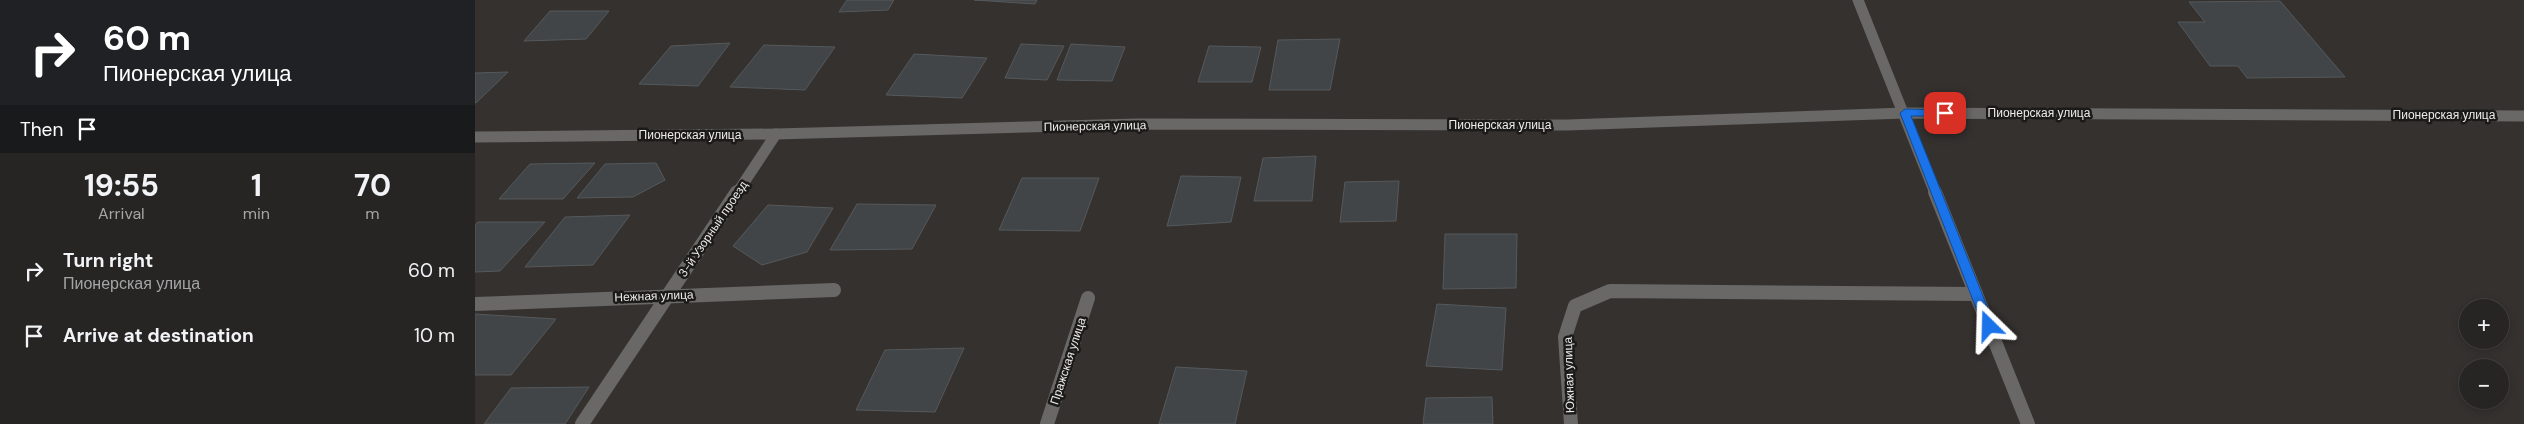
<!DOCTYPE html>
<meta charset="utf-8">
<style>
body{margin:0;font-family:"DM Sans",sans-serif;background:#2f2d2b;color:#f1f3f6;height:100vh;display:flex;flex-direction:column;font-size:19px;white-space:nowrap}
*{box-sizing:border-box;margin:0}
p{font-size:16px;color:#a4a5a6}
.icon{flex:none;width:28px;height:28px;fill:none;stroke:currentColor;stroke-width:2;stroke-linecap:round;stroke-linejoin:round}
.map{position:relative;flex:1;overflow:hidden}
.panel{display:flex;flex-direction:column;background:#272523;width:475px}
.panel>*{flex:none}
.top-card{background:#202124;color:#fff;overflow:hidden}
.fabs{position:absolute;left:1984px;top:299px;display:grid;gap:10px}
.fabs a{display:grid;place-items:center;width:50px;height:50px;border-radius:50%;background:#272523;box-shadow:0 2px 8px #0003,0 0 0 1px #434241;font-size:25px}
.pin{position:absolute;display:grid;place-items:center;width:42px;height:42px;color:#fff;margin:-21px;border-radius:10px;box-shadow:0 2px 8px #0006}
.me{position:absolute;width:55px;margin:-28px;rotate:338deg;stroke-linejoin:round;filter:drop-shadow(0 0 4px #0008)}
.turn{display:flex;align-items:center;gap:18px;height:105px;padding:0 20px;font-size:22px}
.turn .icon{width:65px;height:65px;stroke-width:2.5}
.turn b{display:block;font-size:35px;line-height:42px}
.then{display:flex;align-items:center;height:48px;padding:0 20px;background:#0003;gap:10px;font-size:19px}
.eta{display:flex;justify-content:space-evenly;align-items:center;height:85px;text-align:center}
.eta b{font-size:30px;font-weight:700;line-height:35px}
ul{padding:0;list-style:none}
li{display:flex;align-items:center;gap:15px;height:65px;padding:0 20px}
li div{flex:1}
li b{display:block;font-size:19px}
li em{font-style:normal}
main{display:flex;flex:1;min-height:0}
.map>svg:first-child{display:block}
.building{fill:#424547;stroke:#56595b}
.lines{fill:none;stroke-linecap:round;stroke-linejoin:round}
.street-far1{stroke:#696866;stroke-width:11}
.street{stroke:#696866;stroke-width:14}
.route{fill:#1a73e8;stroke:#114b97}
.labels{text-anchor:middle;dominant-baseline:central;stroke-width:5;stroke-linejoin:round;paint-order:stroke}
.street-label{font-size:12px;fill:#edebea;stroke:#1b1a18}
</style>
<main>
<section class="panel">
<div class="top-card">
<div class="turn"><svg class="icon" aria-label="right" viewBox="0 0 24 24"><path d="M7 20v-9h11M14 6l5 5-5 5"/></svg><div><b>60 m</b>Пионерская улица</div></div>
<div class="then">Then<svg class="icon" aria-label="arrive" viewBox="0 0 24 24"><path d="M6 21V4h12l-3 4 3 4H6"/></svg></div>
</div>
<div class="eta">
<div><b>19:55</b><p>Arrival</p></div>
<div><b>1</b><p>min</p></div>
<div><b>70</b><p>m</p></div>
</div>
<ul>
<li><svg class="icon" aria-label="right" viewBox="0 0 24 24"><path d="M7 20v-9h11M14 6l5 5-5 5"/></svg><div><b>Turn right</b><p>Пионерская улица</p></div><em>60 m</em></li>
<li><svg class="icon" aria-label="arrive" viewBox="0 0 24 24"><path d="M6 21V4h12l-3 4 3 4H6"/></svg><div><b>Arrive at destination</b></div><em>10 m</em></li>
</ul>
</section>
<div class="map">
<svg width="2049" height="424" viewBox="0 0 2049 424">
<rect width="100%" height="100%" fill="#34312f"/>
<g class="building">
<polygon points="372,0 419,0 413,10 364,12"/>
<polygon points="499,0 562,0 560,4"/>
<polygon points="1805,1 1870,77 1772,78 1763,66 1735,66 1703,22 1730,22 1714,2"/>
<polygon points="75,11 134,11 111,39 49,41"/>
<polygon points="865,39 855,90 794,90 803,40"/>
<polygon points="255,43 223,86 164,84 196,46"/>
<polygon points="546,44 589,46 572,80 530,78"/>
<polygon points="596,44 650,47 637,81 582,80"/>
<polygon points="289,45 360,47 330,90 255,87"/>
<polygon points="734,46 786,47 777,82 723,82"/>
<polygon points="439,54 512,58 487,98 411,95"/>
<polygon points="33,72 2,102 0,103 0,73"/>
<polygon points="841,156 837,201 779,201 788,158"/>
<polygon points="120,163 88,199 24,199 55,164"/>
<polygon points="181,163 190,180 158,197 102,198 130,164"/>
<polygon points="706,176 766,177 756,222 692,226"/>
<polygon points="547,178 624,178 605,231 524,230"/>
<polygon points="924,181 921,221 865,222 870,182"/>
<polygon points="382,204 461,205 437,249 355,250"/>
<polygon points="293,205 358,208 332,252 287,265 258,246"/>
<polygon points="155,215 118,265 50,267 90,217"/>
<polygon points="3,222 70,222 25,271 0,272 0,225"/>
<polygon points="970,234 1042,234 1041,288 968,289"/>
<polygon points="962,304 1031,308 1027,370 951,366"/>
<polygon points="0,314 81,319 36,375 0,375"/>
<polygon points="489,348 460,412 381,410 410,350"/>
<polygon points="701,367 772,371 760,424 684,424"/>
<polygon points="114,387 90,424 9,424 36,388"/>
<polygon points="1017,397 1018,424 948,424 951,398"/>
</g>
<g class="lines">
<g class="street-far1">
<polyline points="1383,0 1460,193"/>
<polyline points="0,137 301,134 662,124 1092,125 1430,113 2049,116"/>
<polyline points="262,193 301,134"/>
</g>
<g class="street">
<polyline points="1460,192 1553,424"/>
<polyline points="0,304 359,290"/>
<polyline points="107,424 262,192"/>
<polyline points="572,424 613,298"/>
<polyline points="1096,424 1090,337 1100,306 1135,291 1501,294"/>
</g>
</g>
<polygon class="route" points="1430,109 1470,110 1475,113 1470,116 1436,116 1520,326 1518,330 1509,330 1508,326 1425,113"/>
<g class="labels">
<g class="street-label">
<text x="1564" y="113">Пионерская улица</text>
<text x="1969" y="115">Пионерская улица</text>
<text x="1025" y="125">Пионерская улица</text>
<text transform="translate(620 126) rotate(-1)">Пионерская улица</text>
<text x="215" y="135">Пионерская улица</text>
<text transform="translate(238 229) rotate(-56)">3-й Узорный проезд</text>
<text transform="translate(179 296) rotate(-2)">Нежная улица</text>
<text transform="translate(593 361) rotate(-72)">Пражская улица</text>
<text transform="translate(1094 375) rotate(-92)">Южная улица</text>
</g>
</g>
</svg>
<div class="fabs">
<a>+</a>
<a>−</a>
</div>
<div class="pin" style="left:1470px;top:113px;background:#d93025"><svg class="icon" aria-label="arrive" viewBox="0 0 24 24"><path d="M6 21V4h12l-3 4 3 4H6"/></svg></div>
<svg class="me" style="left:1514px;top:326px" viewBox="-20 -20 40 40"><path d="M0-17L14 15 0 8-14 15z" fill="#1a73e8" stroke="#fff" stroke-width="4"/></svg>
</div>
</main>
